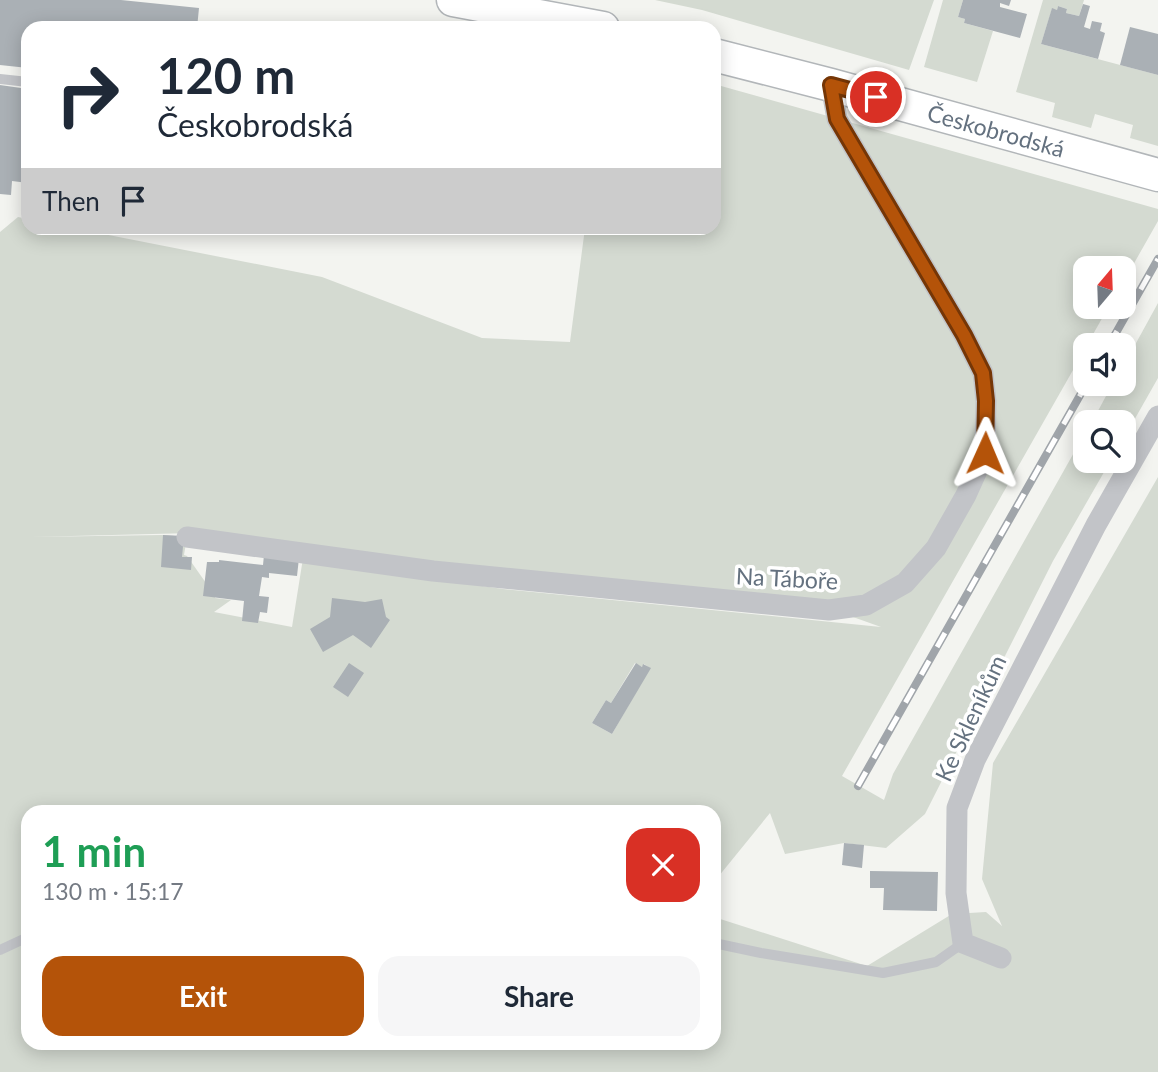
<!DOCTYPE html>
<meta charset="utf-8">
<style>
body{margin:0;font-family:Lato,sans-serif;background:#f6f6f7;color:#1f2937;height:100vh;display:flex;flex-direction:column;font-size:26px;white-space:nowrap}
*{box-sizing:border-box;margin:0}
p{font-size:23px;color:#747a83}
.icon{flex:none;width:38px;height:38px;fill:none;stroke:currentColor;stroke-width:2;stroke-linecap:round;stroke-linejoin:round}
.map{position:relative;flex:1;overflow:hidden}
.details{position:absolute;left:21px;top:805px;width:700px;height:245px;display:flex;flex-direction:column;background:#fff;border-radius:21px;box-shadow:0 4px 18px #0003}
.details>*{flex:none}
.banner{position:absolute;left:21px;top:21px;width:700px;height:214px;border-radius:21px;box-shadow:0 4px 18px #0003;background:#fff;color:#1f2937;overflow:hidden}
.needle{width:46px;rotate:19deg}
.buttons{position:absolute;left:1073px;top:256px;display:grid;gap:14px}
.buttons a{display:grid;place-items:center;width:63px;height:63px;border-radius:14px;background:#fff;box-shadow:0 4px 18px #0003;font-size:35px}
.pin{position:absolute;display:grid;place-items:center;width:60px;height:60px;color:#fff;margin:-30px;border:4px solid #fff;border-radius:50%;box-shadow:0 2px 7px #0007}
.me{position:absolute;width:77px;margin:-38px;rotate:1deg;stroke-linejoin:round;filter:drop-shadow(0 0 5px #0008)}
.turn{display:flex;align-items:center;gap:24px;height:147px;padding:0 21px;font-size:32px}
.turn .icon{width:91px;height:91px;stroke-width:2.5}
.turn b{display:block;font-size:49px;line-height:60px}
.then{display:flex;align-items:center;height:66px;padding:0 21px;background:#0003;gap:14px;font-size:26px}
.round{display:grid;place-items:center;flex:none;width:74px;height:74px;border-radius:21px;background:#f6f6f7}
.overview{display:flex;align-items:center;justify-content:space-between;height:119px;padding:0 21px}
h1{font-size:42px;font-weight:700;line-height:52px;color:#1e9e55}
.cta{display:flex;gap:14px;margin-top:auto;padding:14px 21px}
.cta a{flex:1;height:80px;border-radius:21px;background:#b45309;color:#fff;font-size:28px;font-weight:700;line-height:80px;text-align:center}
.cta a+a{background:#f6f6f7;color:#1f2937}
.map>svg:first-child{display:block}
.green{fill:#d4dad1;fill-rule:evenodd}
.building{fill:#aab0b5}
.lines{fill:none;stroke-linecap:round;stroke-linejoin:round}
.primary-casing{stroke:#b2b6b9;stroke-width:35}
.service{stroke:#c2c4c8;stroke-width:10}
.minor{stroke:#c2c4c8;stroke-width:21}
.primary{stroke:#fff;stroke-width:32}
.rail-casing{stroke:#a0a5aa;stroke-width:8}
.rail{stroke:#fff;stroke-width:5;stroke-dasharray:16;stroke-linecap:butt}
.route-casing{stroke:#753606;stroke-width:18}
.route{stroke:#b45309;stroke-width:12}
.labels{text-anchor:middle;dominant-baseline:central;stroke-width:7;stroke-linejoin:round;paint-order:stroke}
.street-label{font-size:23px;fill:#64717f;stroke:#fff}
</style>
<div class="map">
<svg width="1158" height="1072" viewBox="0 0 1158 1072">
<rect width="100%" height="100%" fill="#f3f4f0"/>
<g class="green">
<polygon points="655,0 934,0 909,70 702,10"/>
<polygon points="943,0 963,0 958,17 965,19 964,23 993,31 977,82 924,67"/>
<polygon points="1043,0 1084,0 1079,16 1066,13 1067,9 1058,6 1057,10 1052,9 1041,44 1158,75 1158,146 1130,138 1133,125 1095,114 1091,128 1052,117 1055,103 1016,92"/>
<path d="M714,84L1158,209V221L1124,281V268H1085V306H1109L1087,345H1085V349L842,776L884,800L893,774L1085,433V460H1111L1053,561L925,814L886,848L844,843L785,854L770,813L714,882V812H28V1043H714V917L867,966L952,914L986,912L1002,926L982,879L993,763L1158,477V1072H0V232L18,217L28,219V228H73L322,277L482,338L570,342L585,228H714ZM193,533L637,594L853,617L881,627L503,589L428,578L304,552L292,627L214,612L231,600L215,598L216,584L206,583L187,556L184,555L187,537L162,535L31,537ZM635,663L642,667L644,664L650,668L612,734L592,723L606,700L611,703Z"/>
<polygon points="1158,303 1158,378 1124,438 1124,422 1092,422 1113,383 1124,383 1124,365"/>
</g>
<g class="building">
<polygon points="0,0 121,0 199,8 197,28 28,28 28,68 0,65"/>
<polygon points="963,0 1011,0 1009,6 1000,3 1000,7 1027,14 1020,38 964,23 965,19 958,17"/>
<polygon points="1083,4 1090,6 1084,27 1090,29 1092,21 1102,23 1100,31 1105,33 1098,59 1041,44 1052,8 1057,10 1058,6 1067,9 1066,13 1079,16"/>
<polygon points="1130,27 1158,34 1158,75 1120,65"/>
<polygon points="0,85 28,89 28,183 12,181 11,195 0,194"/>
<polygon points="163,535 184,536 182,557 192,557 191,570 161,567"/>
<polygon points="264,555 299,558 297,576 269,573 269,578 262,577 259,596 269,597 267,613 260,612 258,623 242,621 244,601 203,596 207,562 219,562 219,560 263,565"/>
<polygon points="332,598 365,602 382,599 386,617 390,620 371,648 353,635 323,652 310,629 330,617"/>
<polygon points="349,663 364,673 348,697 333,687"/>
<polygon points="636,663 642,667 643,664 651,668 612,734 592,723 606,700 611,703"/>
<polygon points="844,843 864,845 862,868 842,865"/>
<polygon points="870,871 938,872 937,911 883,910 884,888 870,888"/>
</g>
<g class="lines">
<defs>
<g id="primary">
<polyline points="453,0 603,28"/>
<path id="s1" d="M714,55L831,85L1158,175"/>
</g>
</defs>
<use href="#primary" class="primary-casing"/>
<g class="service">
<polyline points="0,79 28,82"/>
<polyline points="714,943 761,953 883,973 936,962 963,943"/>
<polyline points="0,950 28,937"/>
</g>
<g class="minor">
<polyline points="187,537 433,571 829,610 866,605 905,583 936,548 966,495 985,453 986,401 983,373 964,335 837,119 831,85"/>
<polyline points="1001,958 963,943 956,893 957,808 975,760 1096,525 1158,416"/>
</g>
<use href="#primary" class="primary"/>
<defs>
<g id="rail">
<polyline points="1109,345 1158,259"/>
<polyline points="858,786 1087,383"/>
</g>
</defs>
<use href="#rail" class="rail-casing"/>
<use href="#rail" class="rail"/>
</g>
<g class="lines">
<defs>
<polyline id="route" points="876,97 831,85 837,119 964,335 983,373 986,401 985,453"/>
</defs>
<use href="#route" class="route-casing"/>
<use href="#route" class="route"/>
</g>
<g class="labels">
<g class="street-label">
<text stroke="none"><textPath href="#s1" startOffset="292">Českobrodská</textPath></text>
<text transform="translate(787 578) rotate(3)">Na Táboře</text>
<text transform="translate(970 718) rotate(-65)">Ke Skleníkům</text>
</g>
</g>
</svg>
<div class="buttons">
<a><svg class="needle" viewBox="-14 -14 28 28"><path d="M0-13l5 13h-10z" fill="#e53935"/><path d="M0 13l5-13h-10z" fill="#747a83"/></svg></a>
<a><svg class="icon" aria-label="sound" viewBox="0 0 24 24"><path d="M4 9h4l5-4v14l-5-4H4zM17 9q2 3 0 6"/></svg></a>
<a><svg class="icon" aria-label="search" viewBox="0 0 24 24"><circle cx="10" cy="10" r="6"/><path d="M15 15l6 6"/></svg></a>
</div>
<div class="pin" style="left:876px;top:97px;background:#d93025"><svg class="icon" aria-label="arrive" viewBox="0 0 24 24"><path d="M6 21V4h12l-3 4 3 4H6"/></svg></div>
<svg class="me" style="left:985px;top:453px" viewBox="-20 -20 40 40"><path d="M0-17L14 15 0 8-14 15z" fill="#b45309" stroke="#fff" stroke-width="4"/></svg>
<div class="banner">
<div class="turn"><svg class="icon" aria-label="right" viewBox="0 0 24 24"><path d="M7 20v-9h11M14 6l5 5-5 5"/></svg><div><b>120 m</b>Českobrodská</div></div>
<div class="then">Then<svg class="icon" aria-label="arrive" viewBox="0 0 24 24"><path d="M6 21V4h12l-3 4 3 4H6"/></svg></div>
</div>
<section class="details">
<div class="overview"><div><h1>1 min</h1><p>130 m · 15:17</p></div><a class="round" style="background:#d93025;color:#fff"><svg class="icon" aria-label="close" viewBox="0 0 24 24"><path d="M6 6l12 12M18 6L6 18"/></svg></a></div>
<div class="cta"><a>Exit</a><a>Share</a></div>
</section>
</div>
